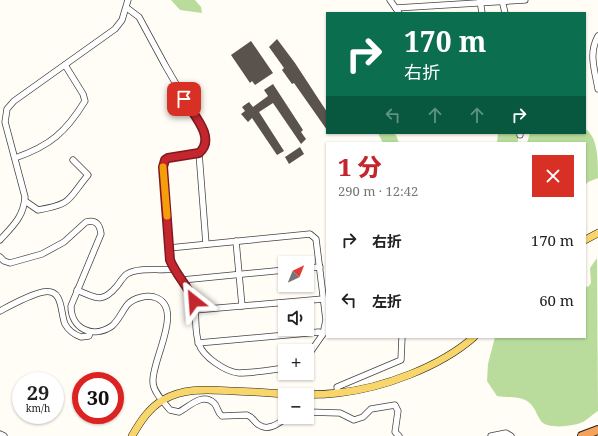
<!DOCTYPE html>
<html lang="ja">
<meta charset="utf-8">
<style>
body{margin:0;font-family:"Noto Serif","Noto Sans JP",serif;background:#f6f6f6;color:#222;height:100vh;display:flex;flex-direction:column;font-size:15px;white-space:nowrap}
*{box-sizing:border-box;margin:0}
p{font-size:13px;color:#767676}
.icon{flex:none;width:22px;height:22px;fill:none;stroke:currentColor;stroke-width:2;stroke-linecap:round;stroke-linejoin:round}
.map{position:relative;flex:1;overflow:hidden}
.drawer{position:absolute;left:326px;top:142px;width:260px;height:196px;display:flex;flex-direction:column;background:#fff;border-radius:0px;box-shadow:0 1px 3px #0004}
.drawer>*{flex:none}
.banner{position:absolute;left:326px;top:12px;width:260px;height:122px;border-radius:0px;box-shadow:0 1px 3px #0004;background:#0b6e4f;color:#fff;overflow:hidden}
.needle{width:26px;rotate:43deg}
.controls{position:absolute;left:278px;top:256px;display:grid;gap:8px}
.controls a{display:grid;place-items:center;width:36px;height:36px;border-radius:0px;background:#fff;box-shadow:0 1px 3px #0004;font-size:20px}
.speed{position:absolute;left:12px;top:372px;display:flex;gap:8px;font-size:20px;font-weight:700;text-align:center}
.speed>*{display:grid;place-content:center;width:52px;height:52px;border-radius:50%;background:#fff;box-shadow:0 1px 3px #0004;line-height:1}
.speed small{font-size:10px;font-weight:400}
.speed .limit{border:6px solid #d22;background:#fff;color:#111}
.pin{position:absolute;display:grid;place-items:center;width:34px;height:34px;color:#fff;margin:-17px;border-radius:8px;box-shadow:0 2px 6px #0006}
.me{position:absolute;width:44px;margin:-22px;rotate:332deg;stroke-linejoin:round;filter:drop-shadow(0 0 3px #0008)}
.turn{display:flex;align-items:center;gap:14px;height:84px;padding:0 12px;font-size:18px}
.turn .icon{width:52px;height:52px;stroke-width:2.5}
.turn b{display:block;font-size:28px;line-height:34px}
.lanes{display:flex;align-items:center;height:38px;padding:0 12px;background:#0003;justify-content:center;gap:20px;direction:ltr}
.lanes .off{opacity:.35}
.round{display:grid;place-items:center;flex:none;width:42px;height:42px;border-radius:0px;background:#f6f6f6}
.summary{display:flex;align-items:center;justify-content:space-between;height:68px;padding:0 12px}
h1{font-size:24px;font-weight:800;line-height:30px;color:#c4262e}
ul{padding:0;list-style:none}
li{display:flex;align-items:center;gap:12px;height:60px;padding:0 12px}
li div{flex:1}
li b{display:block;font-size:15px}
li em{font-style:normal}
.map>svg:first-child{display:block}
.forest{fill:#b9dc9c}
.building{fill:#5a524d}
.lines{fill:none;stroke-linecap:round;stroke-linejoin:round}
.minor-casing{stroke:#444;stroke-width:7}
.major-casing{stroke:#222;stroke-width:8}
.highway-casing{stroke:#222;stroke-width:10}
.minor{stroke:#fff;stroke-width:5.5}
.major{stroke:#f9d66b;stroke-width:7}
.highway{stroke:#f5a25d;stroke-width:8}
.route-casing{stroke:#7f191e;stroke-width:10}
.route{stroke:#c4262e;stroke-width:7}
.slow{stroke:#f59e0b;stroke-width:7}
</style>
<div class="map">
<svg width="598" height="436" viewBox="0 0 598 436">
<rect width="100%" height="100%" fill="#fffdf5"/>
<g class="forest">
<polygon points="171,0 195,0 201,7 202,13 180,10"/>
<path d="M585,129C598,136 598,161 598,178L588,182L585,185V143H527L530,133H585Z"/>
<polygon points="378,133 392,133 396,135 399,143 383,143"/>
<polygon points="498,133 518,133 518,143 497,143"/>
<path d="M597,258L598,411C593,414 588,419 583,422C574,426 548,430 541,421C536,414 535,406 527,401C518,396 507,398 497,396L487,381L488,364L495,337H585V286L588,287L591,283L590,268Z"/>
</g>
<g class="building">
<polygon points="277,39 295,63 327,112 327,130 294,83 292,84 282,70 284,68 269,47"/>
<polygon points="251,41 273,73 255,85 252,81 250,83 231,55"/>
<polygon points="273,84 303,130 301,132 306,139 301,144 273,103 259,112 284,151 277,155 252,118 248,122 241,114 245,111 242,107 249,102 253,107 268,96 264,90"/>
<polygon points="300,147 304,154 289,164 285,157"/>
</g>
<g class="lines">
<defs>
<g id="minor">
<polyline points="390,0 399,13"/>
<polyline points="480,0 482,13"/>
<polyline points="502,0 505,13"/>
<path d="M127,8L139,17L165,65L205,134L206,144L199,153L168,158L165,160L163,167L170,260C176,275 191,286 194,302C197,315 194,331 199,344C203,357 226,372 239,373C254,373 270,370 285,368"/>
<polyline points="396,8 525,0"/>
<path d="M598,36C588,54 595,70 598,89"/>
<polyline points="520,133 520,135"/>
<polyline points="199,153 206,244"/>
<path d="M15,158C50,146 66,132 85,101L83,94L65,65"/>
<path d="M25,201L38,210C73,204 67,200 88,175L73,160"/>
<path d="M0,240C13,226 24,216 25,197L5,122L7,109L14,101L115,29L122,20L128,0"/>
<polyline points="236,241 242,306"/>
<polyline points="169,248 310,234 316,239 326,320 323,334 307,357"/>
<path d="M0,257L4,261L10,263L42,254L64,242L86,222C96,219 100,225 101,234L71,306C71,329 93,339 112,326C119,320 122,311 128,304C134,298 146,295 154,297C186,306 151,361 153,382C153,392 164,402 170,410L179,412C189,407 202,392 214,403C218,407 217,412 222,416L247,415C253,417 254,422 259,425C269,432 280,422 288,417"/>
<polyline points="307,268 320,267"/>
<polyline points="182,280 285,270"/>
<path d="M77,290C96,298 102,304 117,286C120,282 123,277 127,274C140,267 159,271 173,269"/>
<polyline points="195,310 323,299"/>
<path d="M0,311C13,304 29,295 43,292C64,288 60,313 65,324C68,330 75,335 81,337L89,336L90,332"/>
<polyline points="198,343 319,332 323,334"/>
<polyline points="338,393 337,387 401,360 402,337"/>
<polyline points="307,412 340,413 354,420 363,417 371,409 395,405 398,411 395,432 399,436"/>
<polyline points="0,434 4,436"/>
<polyline points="491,436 506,433 511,436"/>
</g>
<g id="major">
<polyline points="585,240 598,233"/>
<path d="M132,436C140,422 149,408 163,400C185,387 210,390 234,391C269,392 304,397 338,393C383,388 440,367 474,337"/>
</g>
<polyline id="highway" points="582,436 598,430"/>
</defs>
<use href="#minor" class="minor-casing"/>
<use href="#major" class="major-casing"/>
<use href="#highway" class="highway-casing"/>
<use href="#minor" class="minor"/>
<use href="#major" class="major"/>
<use href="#highway" class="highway"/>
</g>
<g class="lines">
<defs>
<path id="route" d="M184,99C192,113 217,138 199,153L168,158L165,160L163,167L170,260C176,275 188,286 194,301"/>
</defs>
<use href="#route" class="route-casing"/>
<use href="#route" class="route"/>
<polyline class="slow" points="163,167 167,216"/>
</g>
</svg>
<div class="controls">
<a><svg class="needle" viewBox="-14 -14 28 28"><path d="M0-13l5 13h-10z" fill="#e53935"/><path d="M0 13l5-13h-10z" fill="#767676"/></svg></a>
<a><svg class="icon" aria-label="sound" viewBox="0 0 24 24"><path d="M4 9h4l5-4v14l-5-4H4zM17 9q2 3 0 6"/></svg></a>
<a>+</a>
<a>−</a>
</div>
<div class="speed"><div>29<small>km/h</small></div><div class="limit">30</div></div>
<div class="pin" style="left:184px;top:99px;background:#d93025"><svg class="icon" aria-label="arrive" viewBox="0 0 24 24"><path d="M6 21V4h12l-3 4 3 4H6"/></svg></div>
<svg class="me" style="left:194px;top:301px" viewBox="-20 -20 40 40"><path d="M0-17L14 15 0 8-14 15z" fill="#c4262e" stroke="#fff" stroke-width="4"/></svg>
<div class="banner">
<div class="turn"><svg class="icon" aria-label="right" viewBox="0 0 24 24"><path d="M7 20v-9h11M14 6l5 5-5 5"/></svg><div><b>170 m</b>右折</div></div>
<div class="lanes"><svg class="icon off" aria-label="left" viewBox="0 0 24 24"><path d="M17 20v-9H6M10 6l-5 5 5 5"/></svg><svg class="icon off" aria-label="ahead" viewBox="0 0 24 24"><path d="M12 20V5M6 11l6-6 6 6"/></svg><svg class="icon off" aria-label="ahead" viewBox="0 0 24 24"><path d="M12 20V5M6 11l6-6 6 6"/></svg><svg class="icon" aria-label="right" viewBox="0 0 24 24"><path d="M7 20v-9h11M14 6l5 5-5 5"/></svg></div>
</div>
<section class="drawer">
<div class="summary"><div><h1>1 分</h1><p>290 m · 12:42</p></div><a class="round" style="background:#d93025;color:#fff"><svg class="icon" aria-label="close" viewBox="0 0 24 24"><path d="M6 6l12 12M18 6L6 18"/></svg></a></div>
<ul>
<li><svg class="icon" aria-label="right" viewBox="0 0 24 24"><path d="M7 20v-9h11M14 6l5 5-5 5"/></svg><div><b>右折</b></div><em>170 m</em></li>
<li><svg class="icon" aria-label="left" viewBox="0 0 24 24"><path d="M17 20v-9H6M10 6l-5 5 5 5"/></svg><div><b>左折</b></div><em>60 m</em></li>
</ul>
</section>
</div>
